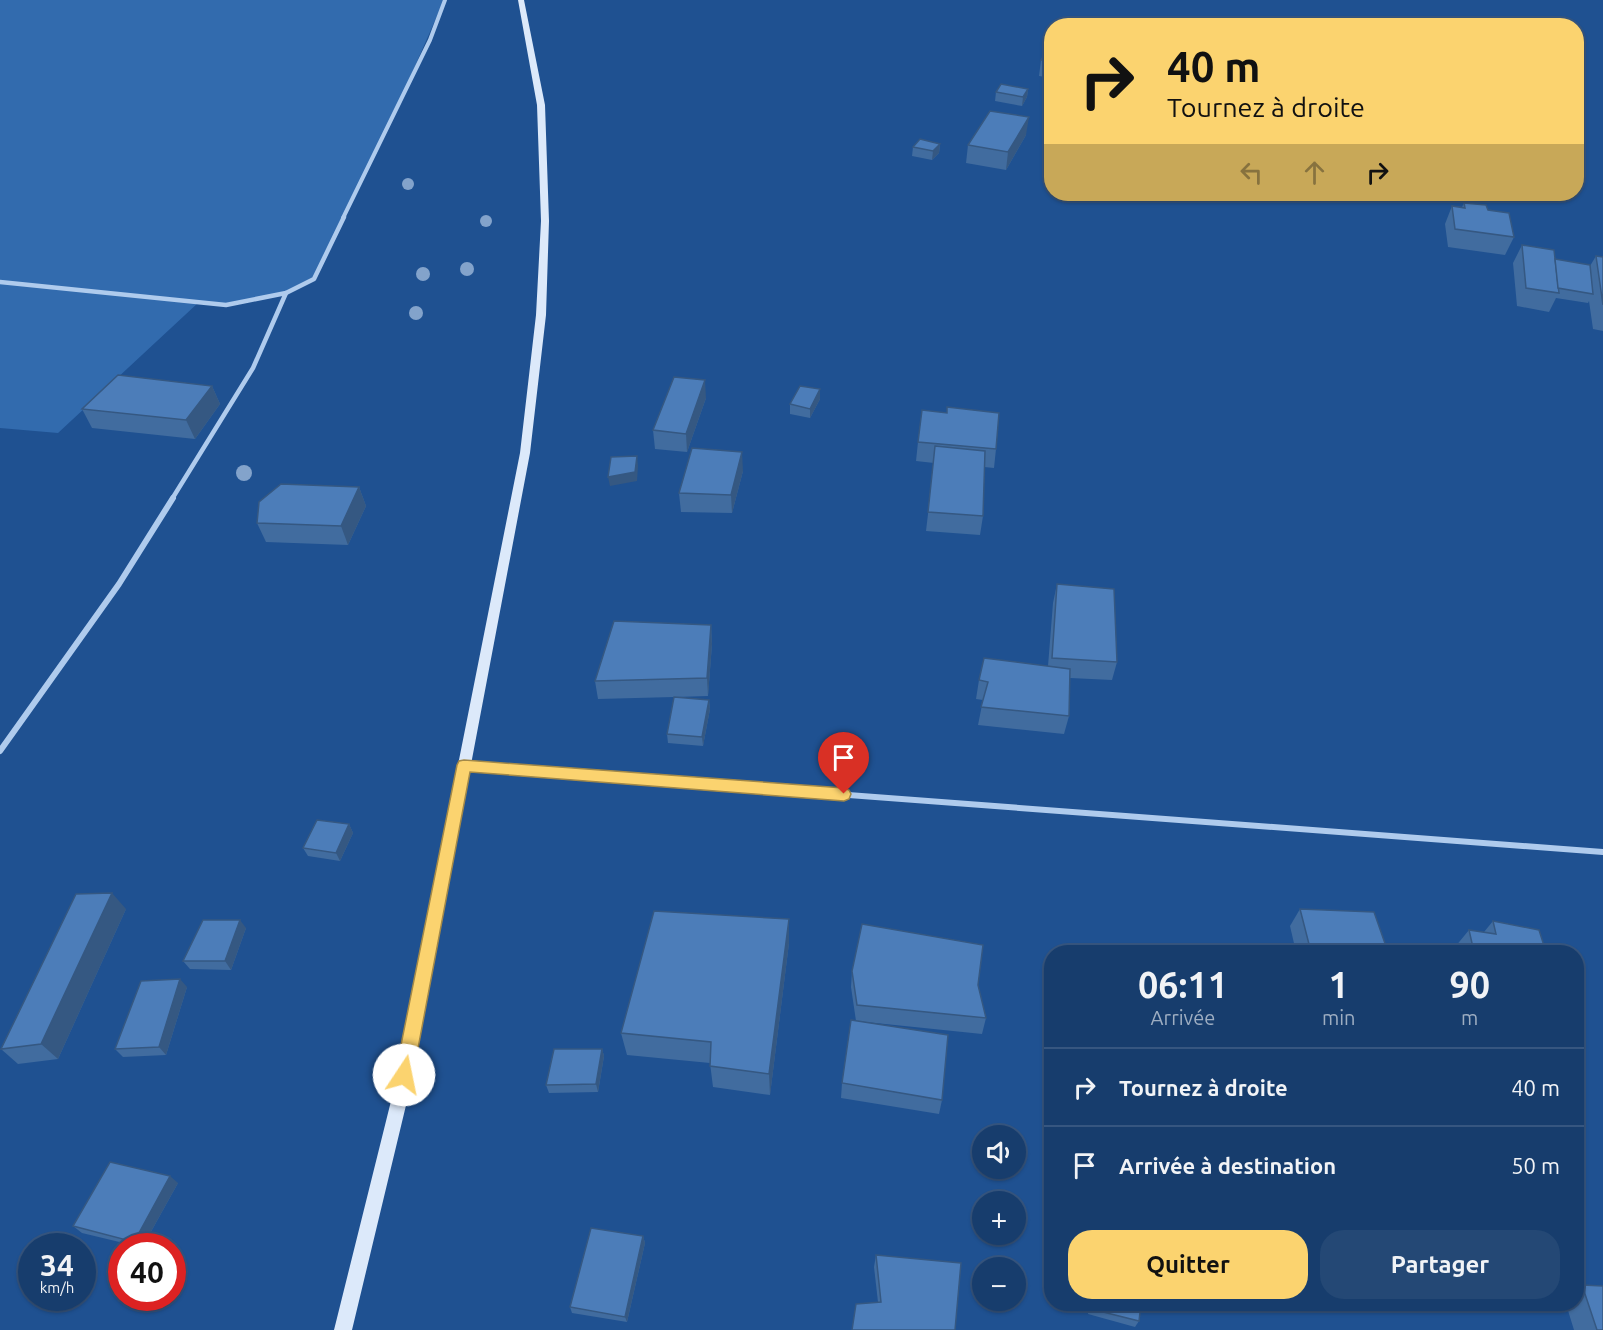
<!DOCTYPE html>
<html lang="fr">
<meta charset="utf-8">
<style>
body{margin:0;font-family:Ubuntu,sans-serif;background:#244875;color:#f1f3f6;height:100vh;display:flex;flex-direction:column;font-size:22px;white-space:nowrap}
*{box-sizing:border-box;margin:0}
p{font-size:20px;color:#9eaec2}
.icon{flex:none;width:33px;height:33px;fill:none;stroke:currentColor;stroke-width:2;stroke-linecap:round;stroke-linejoin:round}
.map{position:relative;flex:1;overflow:hidden}
.sheet{position:absolute;left:1044px;top:945px;width:540px;height:366px;display:flex;flex-direction:column;background:#173d6d;border-radius:24px;box-shadow:0 2px 4px #0004,0 0 0 2px #365680}
.sheet>*{flex:none}
.hud{position:absolute;left:1044px;top:18px;width:540px;height:183px;border-radius:24px;box-shadow:0 2px 4px #0004,0 0 0 2px #365680;background:#fbd36f;color:#111;overflow:hidden}
.fabs{position:absolute;left:972px;top:1125px;display:grid;gap:12px}
.fabs a{display:grid;place-items:center;width:54px;height:54px;border-radius:50%;background:#173d6d;box-shadow:0 2px 4px #0004,0 0 0 2px #365680;font-size:30px}
.speed{position:absolute;left:18px;top:1233px;display:flex;gap:12px;font-size:30px;font-weight:700;text-align:center}
.speed>*{display:grid;place-content:center;width:78px;height:78px;border-radius:50%;background:#173d6d;box-shadow:0 2px 4px #0004,0 0 0 2px #365680;line-height:1}
.speed small{font-size:15px;font-weight:400}
.speed .limit{border:9px solid #d22;background:#fff;color:#111}
.pin{position:absolute;display:grid;place-items:center;width:51px;height:51px;color:#fff;margin:-62px -26px;border-radius:50% 50% 50% 0;rotate:-45deg;box-shadow:0 0 6px #0007}
.pin .icon{rotate:45deg}
.me{position:absolute;width:66px;margin:-33px;rotate:11deg;stroke-linejoin:round;filter:drop-shadow(0 0 4px #0008)}
.turn{display:flex;align-items:center;gap:21px;height:126px;padding:0 24px;font-size:27px}
.turn .icon{width:78px;height:78px;stroke-width:2.5}
.turn b{display:block;font-size:42px;line-height:51px}
.lanes{display:flex;align-items:center;height:57px;padding:0 24px;background:#0003;justify-content:center;gap:30px;direction:ltr}
.lanes .off{opacity:.35}
.eta{display:flex;justify-content:space-evenly;align-items:center;height:102px;text-align:center}
.eta b{font-size:36px;font-weight:600;line-height:42px}
.primary-button{display:flex;gap:12px;margin-top:auto;padding:12px 24px}
.primary-button a{flex:1;height:69px;border-radius:24px;background:#fbd36f;color:#111;font-size:24px;font-weight:600;line-height:69px;text-align:center}
.primary-button a+a{background:#244875;color:#f1f3f6}
ul{padding:0;list-style:none}
li{display:flex;align-items:center;gap:18px;height:78px;padding:0 24px;border-top:2px solid #365680}
li div{flex:1}
li b{display:block;font-size:22px}
li em{font-style:normal}
.map>svg:first-child{display:block}
.green{fill:#326bae}
.lines{fill:none;stroke-linecap:round;stroke-linejoin:round}
.street-far2{stroke:#afcbed;stroke-width:4}
.street-far1{stroke:#afcbed;stroke-width:4.5}
.street{stroke:#afcbed;stroke-width:6}
.secondary{fill:#dce9fa;fill-rule:evenodd}
.tree{fill:#83a3cb}
.wall{fill:#416c9f}
.shaded-wall{fill:#355882}
.building{fill:#4c7db9;stroke:#355882;stroke-width:1.5}
.route{fill:#fbd36f;stroke:#a38948;stroke-width:1.5}
</style>
<div class="map">
<svg width="1603" height="1330" viewBox="0 0 1603 1330">
<rect width="100%" height="100%" fill="#1f5191"/>
<polygon class="green" points="0,0 444,0 379,148 314,279 286,293 226,305 199,302 58,433 0,428"/>
<g class="lines">
<polyline class="street-far2" points="343,218 430,40 445,0"/>
<g class="street-far1">
<polyline points="0,282 226,305 286,293 314,279 344,217"/>
<polyline points="172,499 253,368 286,293"/>
</g>
<g class="street">
<polyline points="0,751 119,584 173,498"/>
<polyline points="465,766 1603,852"/>
</g>
<polygon class="secondary" points="518,0 524,0 545,105 549,221 546,315 530,453 408,1097 352,1330 334,1330 392,1097 520,453 536,315 541,221 537,105"/>
</g>
<g class="tree">
<circle cx="408" cy="184" r="6"/>
<circle cx="486" cy="221" r="6"/>
<circle cx="467" cy="269" r="7"/>
<circle cx="423" cy="274" r="7"/>
<circle cx="416" cy="313" r="7"/>
<circle cx="244" cy="473" r="8"/>
</g>
<g class="wall">
<polygon points="1052,41 1052,78 1039,76 1041,60"/>
<polygon points="1028,89 1027,97 1022,106 995,101 996,92"/>
<polygon points="1026,135 1006,170 966,163 968,145"/>
<polygon points="940,144 939,153 932,160 912,156 913,147"/>
<polygon points="1464,203 1488,210 1514,237 1505,255 1448,247 1445,224 1452,206 1462,207"/>
<polygon points="1522,245 1555,259 1590,266 1596,256 1603,257 1603,331 1593,329 1589,301 1588,303 1556,298 1549,312 1517,306 1513,263"/>
<polygon points="212,386 220,404 195,439 92,428 82,409"/>
<polygon points="820,389 820,399 810,418 790,414 790,404"/>
<polygon points="706,398 687,452 655,449 653,430"/>
<polygon points="918,442 996,449 994,468 984,467 983,516 980,535 926,531 934,463 916,461"/>
<polygon points="743,471 732,513 681,512 679,493"/>
<polygon points="359,487 366,506 348,545 266,542 257,523"/>
<polygon points="1057,584 1117,662 1112,680 1070,678 1069,716 1064,734 978,725 983,700 976,699 979,680 1048,666 1053,603"/>
<polygon points="711,625 712,644 708,696 676,697 709,700 710,709 703,746 668,743 667,734 674,697 598,699 595,681"/>
<polygon points="349,824 353,833 340,861 308,856 303,848"/>
<polygon points="126,909 58,1059 18,1064 1,1049"/>
<polygon points="1300,909 1388,952 1296,952 1290,926"/>
<polygon points="789,919 789,943 770,1095 713,1087 710,1063 627,1055 621,1033"/>
<polygon points="1493,921 1546,952 1457,952 1455,947 1469,930 1484,932"/>
<polygon points="246,928 231,970 190,969 183,961"/>
<polygon points="852,971 978,985 986,1018 982,1034 856,1021 851,987"/>
<polygon points="187,987 166,1055 123,1057 115,1049"/>
<polygon points="602,1049 604,1056 598,1092 549,1093 546,1085"/>
<polygon points="842,1083 942,1100 939,1114 841,1098"/>
<polygon points="178,1183 143,1246 136,1246 82,1233 73,1226"/>
<polygon points="643,1236 645,1243 627,1322 572,1313 570,1307"/>
<polygon points="876,1255 955,1330 878,1302 874,1267"/>
<polygon points="1582,1285 1603,1330 1574,1330 1566,1304 1576,1304 1576,1288"/>
<polygon points="1089,1304 1141,1304 1139,1321 1135,1327 1088,1314"/>
</g>
<g class="shaded-wall">
<polygon points="1028,89 1027,97 1022,106 1023,97"/>
<polygon points="1029,117 1026,135 1006,170 1008,152"/>
<polygon points="940,144 939,153 932,160 933,151"/>
<polygon points="705,380 706,398 687,452 686,434"/>
<polygon points="212,386 220,404 195,439 186,420"/>
<polygon points="820,389 820,399 810,418 810,409"/>
<polygon points="742,452 743,471 732,513 731,495"/>
<polygon points="637,456 638,466 637,481 610,486 608,477"/>
<polygon points="359,487 366,506 348,545 341,526"/>
<polygon points="711,625 712,644 708,696 707,678"/>
<polygon points="709,700 710,709 703,746 702,737"/>
<polygon points="349,824 353,833 340,861 336,853"/>
<polygon points="112,893 126,909 58,1059 41,1044"/>
<polygon points="789,919 789,943 770,1095 769,1074"/>
<polygon points="240,920 246,928 231,970 225,961"/>
<polygon points="180,979 187,987 166,1055 159,1047"/>
<polygon points="602,1049 604,1056 598,1092 596,1084"/>
<polygon points="170,1176 178,1183 143,1246 140,1246 134,1242"/>
<polygon points="643,1236 645,1243 627,1322 625,1317"/>
</g>
<g class="building">
<polygon points="1052,41 1052,61 1041,60"/>
<polygon points="1001,84 1028,89 1023,97 996,92"/>
<polygon points="990,111 1029,117 1008,152 968,145"/>
<polygon points="920,139 940,144 933,151 913,147"/>
<polygon points="1464,203 1486,205 1488,210 1509,213 1514,237 1455,229 1452,206 1465,208"/>
<polygon points="1522,245 1554,250 1559,293 1526,288"/>
<polygon points="1596,256 1603,257 1603,305"/>
<polygon points="1555,259 1590,265 1593,294 1558,288"/>
<polygon points="118,375 212,386 186,420 82,409"/>
<polygon points="674,377 705,380 686,434 653,430"/>
<polygon points="800,386 820,389 810,409 790,404"/>
<polygon points="947,407 999,413 996,449 918,442 922,410 947,413"/>
<polygon points="935,446 985,451 983,516 928,512"/>
<polygon points="692,448 742,452 731,495 679,493"/>
<polygon points="637,456 635,472 608,477 611,457"/>
<polygon points="281,484 359,487 341,526 257,523 259,502"/>
<polygon points="1057,584 1114,589 1117,662 1052,658"/>
<polygon points="614,621 711,625 707,678 595,681"/>
<polygon points="984,658 1070,669 1069,716 981,707 988,682 979,680"/>
<polygon points="674,697 709,700 702,737 667,734"/>
<polygon points="317,820 349,824 336,853 303,848"/>
<polygon points="112,893 41,1044 1,1049 76,894"/>
<polygon points="1300,909 1374,912 1388,952 1311,952"/>
<polygon points="654,911 789,919 769,1074 710,1066 711,1042 621,1033"/>
<polygon points="203,920 240,920 225,961 183,961"/>
<polygon points="1493,921 1539,930 1546,952 1474,952 1469,930 1496,934"/>
<polygon points="862,924 983,945 978,985 986,1018 857,1005 852,971"/>
<polygon points="180,979 159,1047 115,1049 141,981"/>
<polygon points="851,1020 948,1035 942,1100 842,1083"/>
<polygon points="554,1049 602,1049 596,1084 546,1085"/>
<polygon points="110,1162 170,1176 134,1242 73,1226"/>
<polygon points="591,1228 643,1236 625,1317 570,1307"/>
<polygon points="876,1255 961,1263 955,1330 852,1330 856,1304 881,1302"/>
<polygon points="1582,1285 1603,1286 1603,1330 1597,1330"/>
<polygon points="1092,1304 1141,1304 1139,1321 1091,1309"/>
</g>
<polygon class="route" points="464,760 844,788 849,790 851,794 849,799 844,801 470,772 413,1075 410,1081 404,1084 398,1081 395,1075 457,765 459,761"/>
</svg>
<div class="fabs">
<a><svg class="icon" aria-label="sound" viewBox="0 0 24 24"><path d="M4 9h4l5-4v14l-5-4H4zM17 9q2 3 0 6"/></svg></a>
<a>+</a>
<a>−</a>
</div>
<div class="speed"><div>34<small>km/h</small></div><div class="limit">40</div></div>
<div class="pin" style="left:844px;top:794px;background:#d93025"><svg class="icon" aria-label="arrive" viewBox="0 0 24 24"><path d="M6 21V4h12l-3 4 3 4H6"/></svg></div>
<svg class="me" style="left:404px;top:1075px" viewBox="-20 -20 40 40"><circle r="19" fill="#fff"/><path d="M0-13L10 11 0 6-10 11z" fill="#fbd36f"/></svg>
<div class="hud">
<div class="turn"><svg class="icon" aria-label="right" viewBox="0 0 24 24"><path d="M7 20v-9h11M14 6l5 5-5 5"/></svg><div><b>40 m</b>Tournez à droite</div></div>
<div class="lanes"><svg class="icon off" aria-label="left" viewBox="0 0 24 24"><path d="M17 20v-9H6M10 6l-5 5 5 5"/></svg><svg class="icon off" aria-label="ahead" viewBox="0 0 24 24"><path d="M12 20V5M6 11l6-6 6 6"/></svg><svg class="icon" aria-label="right" viewBox="0 0 24 24"><path d="M7 20v-9h11M14 6l5 5-5 5"/></svg></div>
</div>
<section class="sheet">
<div class="eta">
<div><b>06:11</b><p>Arrivée</p></div>
<div><b>1</b><p>min</p></div>
<div><b>90</b><p>m</p></div>
</div>
<ul>
<li><svg class="icon" aria-label="right" viewBox="0 0 24 24"><path d="M7 20v-9h11M14 6l5 5-5 5"/></svg><div><b>Tournez à droite</b></div><em>40 m</em></li>
<li><svg class="icon" aria-label="arrive" viewBox="0 0 24 24"><path d="M6 21V4h12l-3 4 3 4H6"/></svg><div><b>Arrivée à destination</b></div><em>50 m</em></li>
</ul>
<div class="primary-button"><a>Quitter</a><a>Partager</a></div>
</section>
</div>
